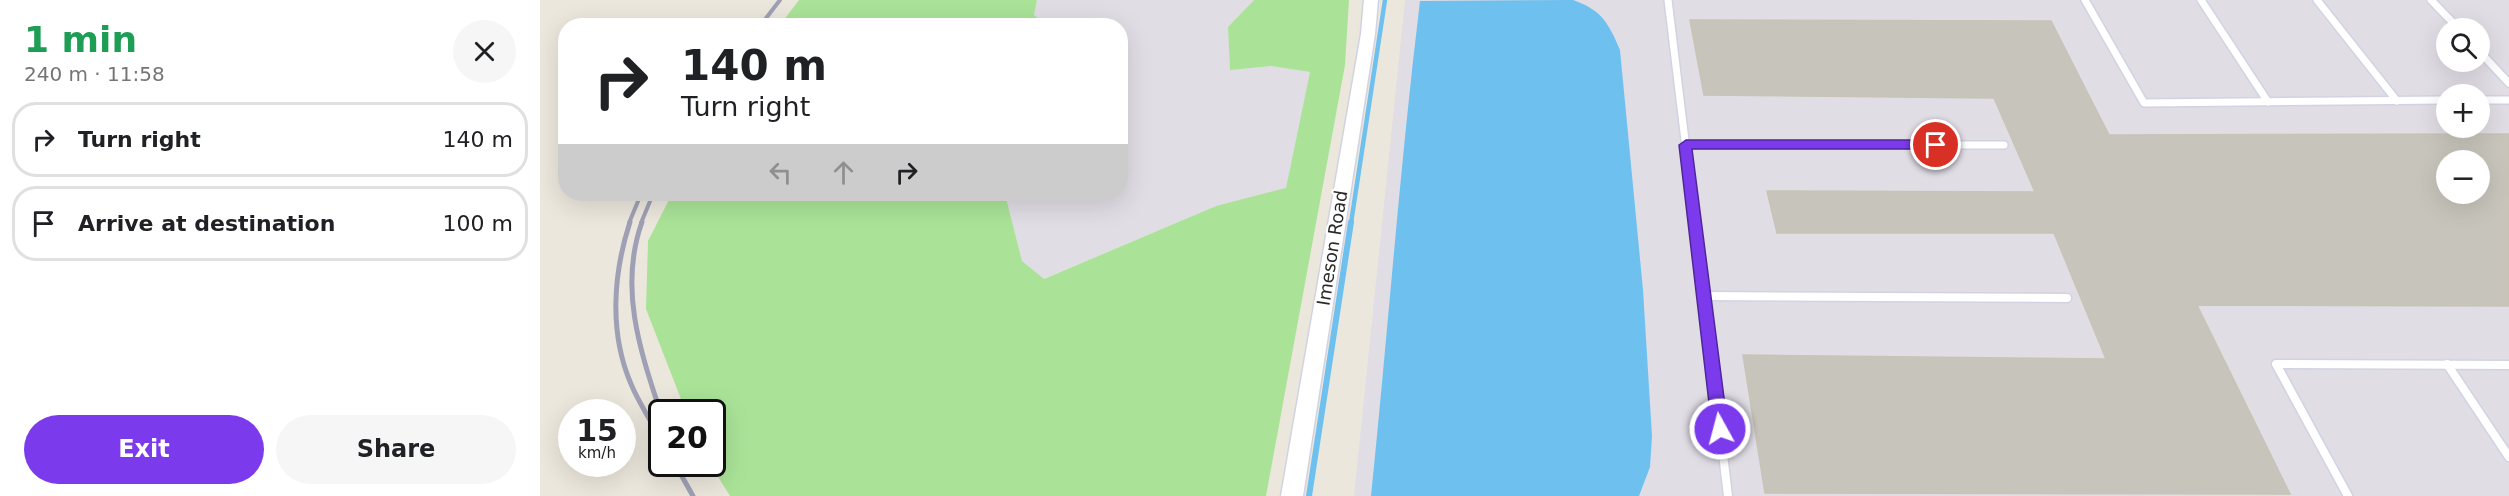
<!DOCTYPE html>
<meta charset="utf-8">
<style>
body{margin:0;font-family:"DejaVu Sans",sans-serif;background:#f6f6f6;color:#202124;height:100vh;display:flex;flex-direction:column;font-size:22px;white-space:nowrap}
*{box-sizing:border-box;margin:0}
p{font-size:20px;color:#757577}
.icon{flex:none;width:33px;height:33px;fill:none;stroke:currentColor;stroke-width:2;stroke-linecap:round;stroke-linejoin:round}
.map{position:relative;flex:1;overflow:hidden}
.sheet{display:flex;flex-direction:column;background:#fff;width:540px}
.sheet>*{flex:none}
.top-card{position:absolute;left:18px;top:18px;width:570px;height:183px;border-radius:24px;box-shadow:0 6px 24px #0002;background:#fff;color:#202124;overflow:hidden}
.buttons{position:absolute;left:1896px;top:18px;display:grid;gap:12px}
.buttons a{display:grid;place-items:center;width:54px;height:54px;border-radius:50%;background:#fff;box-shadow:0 6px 24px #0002;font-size:30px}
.speed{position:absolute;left:18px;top:399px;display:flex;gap:12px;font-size:30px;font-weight:700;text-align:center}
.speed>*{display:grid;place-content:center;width:78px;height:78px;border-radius:50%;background:#fff;box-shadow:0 6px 24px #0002;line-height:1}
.speed small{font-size:15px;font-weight:400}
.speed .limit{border:3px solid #111;border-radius:9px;background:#fff;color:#111}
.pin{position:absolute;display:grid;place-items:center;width:51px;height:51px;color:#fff;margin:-26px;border:3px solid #fff;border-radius:50%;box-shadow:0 2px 6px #0007}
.me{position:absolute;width:66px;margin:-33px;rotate:353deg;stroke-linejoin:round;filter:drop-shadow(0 0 4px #0008)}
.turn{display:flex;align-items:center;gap:21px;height:126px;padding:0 24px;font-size:27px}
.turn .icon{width:78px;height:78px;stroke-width:2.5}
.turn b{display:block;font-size:42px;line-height:51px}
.lanes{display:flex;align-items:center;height:57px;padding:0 24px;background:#0003;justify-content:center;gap:30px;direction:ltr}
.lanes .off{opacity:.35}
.round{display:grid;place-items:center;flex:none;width:63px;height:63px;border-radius:32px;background:#f6f6f6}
.headline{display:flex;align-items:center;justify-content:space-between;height:102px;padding:0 24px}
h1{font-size:36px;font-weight:800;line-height:45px;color:#1e9e55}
.cta{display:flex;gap:12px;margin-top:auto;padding:12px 24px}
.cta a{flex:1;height:69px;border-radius:36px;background:#7c3aed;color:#fff;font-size:24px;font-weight:800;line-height:69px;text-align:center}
.cta a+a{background:#f6f6f6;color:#202124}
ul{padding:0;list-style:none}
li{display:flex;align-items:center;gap:18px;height:75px;margin:0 12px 9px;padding:0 12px;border:3px solid #e0e0e0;border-radius:24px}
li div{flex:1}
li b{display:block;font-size:22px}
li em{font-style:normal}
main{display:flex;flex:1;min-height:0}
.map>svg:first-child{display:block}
.industrial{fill:#e0dde5;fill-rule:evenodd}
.green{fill:#aae398}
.water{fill:#6ec0ef}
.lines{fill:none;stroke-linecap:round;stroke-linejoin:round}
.stream-far1{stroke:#6ec0ef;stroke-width:4.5}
.stream{stroke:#6ec0ef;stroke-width:6}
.building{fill:#c7c5bb;stroke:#c8c3b6;stroke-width:1.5;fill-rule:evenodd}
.service-far1-casing{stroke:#d1d3e3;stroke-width:10}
.service-casing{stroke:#d1d3e3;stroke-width:11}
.tertiary-casing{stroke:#d1d3e3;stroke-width:3}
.service-far1{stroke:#fff;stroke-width:7}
.service{stroke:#fff;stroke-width:8}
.tertiary{fill:#fff;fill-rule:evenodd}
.rail-far1{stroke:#9fa0b5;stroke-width:4}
.rail{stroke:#9fa0b5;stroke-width:5}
.route{fill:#7c3aed;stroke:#51269a;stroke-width:1.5}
.labels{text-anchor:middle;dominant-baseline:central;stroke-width:4.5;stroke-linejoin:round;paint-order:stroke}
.street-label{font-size:18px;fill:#2a2a2a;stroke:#fff}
</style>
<main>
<section class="sheet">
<div class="headline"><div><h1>1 min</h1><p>240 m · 11:58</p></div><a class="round"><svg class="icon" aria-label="close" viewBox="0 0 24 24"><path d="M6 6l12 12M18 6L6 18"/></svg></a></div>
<ul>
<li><svg class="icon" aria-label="right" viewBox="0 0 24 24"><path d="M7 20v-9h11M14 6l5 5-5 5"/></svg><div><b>Turn right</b></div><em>140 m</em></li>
<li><svg class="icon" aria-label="arrive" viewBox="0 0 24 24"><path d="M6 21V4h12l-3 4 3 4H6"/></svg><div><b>Arrive at destination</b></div><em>100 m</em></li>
</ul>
<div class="cta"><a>Exit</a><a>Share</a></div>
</section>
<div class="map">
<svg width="1969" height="496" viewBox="0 0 1969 496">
<rect width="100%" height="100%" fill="#ece7dc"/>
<g class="industrial">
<polygon points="497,0 714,0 688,27 690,69 731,66 770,72 746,189 676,206 503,279 482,261 465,194 580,194 580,26 506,25 494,15"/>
<path d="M865,0H1969V496H814ZM1906,28H1940V62H1906ZM1906,94H1940V128H1906ZM1906,160H1940V194H1906Z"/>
</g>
<g class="green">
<polygon points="259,0 497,0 494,15 506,25 240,25"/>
<polygon points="714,0 809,0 805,65 726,496 190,496 170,464 172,464 172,412 146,412 106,309 108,241 132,194 465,194 482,261 504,279 676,206 746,188 770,72 731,66 690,70 688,27"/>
</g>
<path class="water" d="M1033,0C1062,10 1069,24 1080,50L1103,290L1112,436L1110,467L1099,496H831C848,331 860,165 880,1Z"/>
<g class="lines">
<polyline class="stream-far1" points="811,223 845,0"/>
<polyline class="stream" points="769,496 811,222"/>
</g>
<path class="building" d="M1150,20L1511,21L1569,135L1969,134V306L1657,305L1750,494L1225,493L1203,355L1566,359L1514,233H1237L1227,191L1495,192L1454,98L1164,95ZM1906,160H1940V194H1906Z"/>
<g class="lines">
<defs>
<g id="service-far1">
<polyline points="1128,0 1155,223"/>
<polyline points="1545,0 1604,103 1906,100"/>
<polyline points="1661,0 1728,102"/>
<polyline points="1777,0 1857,101"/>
<polyline points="1891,0 1918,28"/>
<polyline points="1940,52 1969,83"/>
<polyline points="1940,100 1969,100"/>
<polyline points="1146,145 1464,145"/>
</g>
<g id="service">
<polyline points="1155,222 1188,496"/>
<polyline points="1164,296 1527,298"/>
<polyline points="1907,364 1969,457"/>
<polyline points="1808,496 1736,364 1969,365"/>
</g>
<polygon id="tertiary" points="824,0 838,0 835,34 763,496 741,496 821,34"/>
</defs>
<use href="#service-far1" class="service-far1-casing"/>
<use href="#service" class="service-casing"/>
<use href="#tertiary" class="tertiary-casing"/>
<use href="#service-far1" class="service-far1"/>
<use href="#service" class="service"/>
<use href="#tertiary" class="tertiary"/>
<g class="rail-far1">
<polyline points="220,26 240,0"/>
<polyline points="89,223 101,194"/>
<polyline points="101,223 113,194"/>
</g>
<g class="rail">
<path d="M90,222C73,274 69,333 91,384C99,403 111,422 122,440"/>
<path d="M102,222C78,289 101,353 122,417"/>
<polyline points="135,464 153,496"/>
</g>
</g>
<polygon class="route" points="1146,140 1396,140 1402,145 1396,149 1152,149 1188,429 1186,434 1180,436 1175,434 1172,429 1139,145"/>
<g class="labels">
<g class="street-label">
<text transform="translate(792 248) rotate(-81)">Imeson Road</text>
</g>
</g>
</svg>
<div class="buttons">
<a><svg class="icon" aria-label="search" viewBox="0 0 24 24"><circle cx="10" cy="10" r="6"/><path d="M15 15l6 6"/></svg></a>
<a>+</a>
<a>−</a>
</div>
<div class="speed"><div>15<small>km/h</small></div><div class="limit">20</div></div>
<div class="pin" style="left:1396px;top:145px;background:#d93025"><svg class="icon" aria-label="arrive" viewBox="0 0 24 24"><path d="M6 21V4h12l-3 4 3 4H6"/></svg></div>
<svg class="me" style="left:1180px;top:429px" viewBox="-20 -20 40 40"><circle r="17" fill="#7c3aed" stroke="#fff" stroke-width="3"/><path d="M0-11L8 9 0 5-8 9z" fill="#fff"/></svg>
<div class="top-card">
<div class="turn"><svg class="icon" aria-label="right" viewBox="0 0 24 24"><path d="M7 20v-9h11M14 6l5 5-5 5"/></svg><div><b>140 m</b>Turn right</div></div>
<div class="lanes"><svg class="icon off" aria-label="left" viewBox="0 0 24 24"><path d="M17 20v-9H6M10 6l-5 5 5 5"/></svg><svg class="icon off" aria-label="ahead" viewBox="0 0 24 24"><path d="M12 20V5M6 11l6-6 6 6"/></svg><svg class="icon" aria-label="right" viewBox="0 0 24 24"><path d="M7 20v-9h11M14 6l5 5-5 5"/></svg></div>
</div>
</div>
</main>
